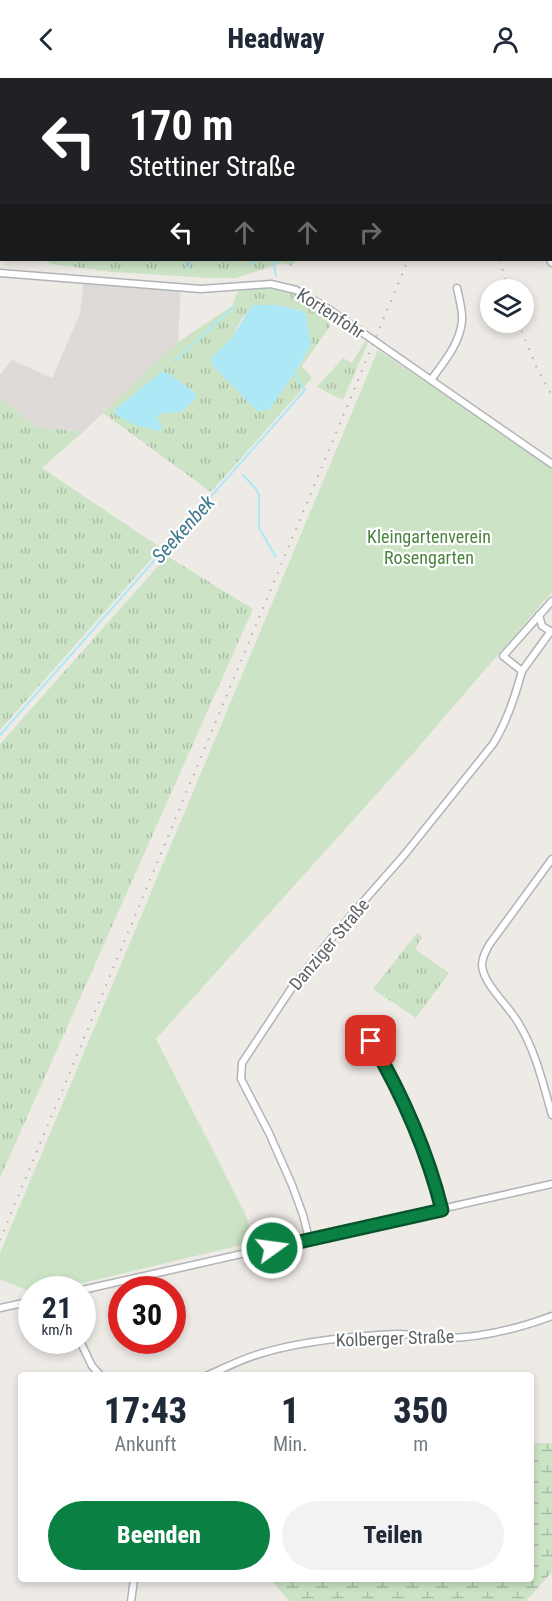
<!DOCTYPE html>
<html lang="de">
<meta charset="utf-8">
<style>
body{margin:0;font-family:"Roboto Condensed",sans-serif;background:#f2f2f3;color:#1f2937;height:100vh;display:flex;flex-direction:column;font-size:22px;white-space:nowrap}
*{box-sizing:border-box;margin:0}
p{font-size:20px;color:#747a83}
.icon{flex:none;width:33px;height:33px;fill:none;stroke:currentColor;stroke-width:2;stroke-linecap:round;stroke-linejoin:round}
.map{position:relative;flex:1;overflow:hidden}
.side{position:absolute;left:18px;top:1294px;width:516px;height:210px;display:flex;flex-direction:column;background:#fff;border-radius:6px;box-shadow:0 3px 9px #0003}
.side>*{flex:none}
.top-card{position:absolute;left:0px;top:0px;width:552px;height:183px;box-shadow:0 3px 9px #0003;background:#202124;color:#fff;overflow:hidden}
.controls{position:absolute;left:480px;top:201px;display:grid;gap:12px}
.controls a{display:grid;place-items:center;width:54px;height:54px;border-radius:50%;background:#fff;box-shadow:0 3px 9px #0003;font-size:30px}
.speed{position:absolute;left:18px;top:1198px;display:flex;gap:12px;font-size:30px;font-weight:700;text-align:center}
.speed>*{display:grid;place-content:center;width:78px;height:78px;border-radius:50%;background:#fff;box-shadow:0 3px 9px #0003;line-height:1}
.speed small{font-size:15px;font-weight:400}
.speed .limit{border:9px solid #d22;background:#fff;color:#111}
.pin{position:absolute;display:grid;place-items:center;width:51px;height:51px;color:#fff;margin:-26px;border-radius:12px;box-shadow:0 3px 9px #0006}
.me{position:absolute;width:66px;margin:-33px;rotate:76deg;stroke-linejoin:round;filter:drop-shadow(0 0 4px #0008)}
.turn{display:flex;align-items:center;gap:21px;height:126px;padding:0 30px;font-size:27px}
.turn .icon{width:78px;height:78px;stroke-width:2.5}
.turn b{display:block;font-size:42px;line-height:51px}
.lanes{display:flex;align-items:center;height:57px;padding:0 30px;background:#0003;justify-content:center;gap:30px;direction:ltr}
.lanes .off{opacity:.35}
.eta{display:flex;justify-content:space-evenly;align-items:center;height:102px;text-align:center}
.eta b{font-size:36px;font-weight:800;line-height:42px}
.cta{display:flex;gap:12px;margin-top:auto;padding:12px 30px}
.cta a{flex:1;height:69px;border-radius:36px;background:#0b8043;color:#fff;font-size:24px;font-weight:800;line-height:69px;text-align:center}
.cta a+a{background:#f2f2f3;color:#1f2937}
header{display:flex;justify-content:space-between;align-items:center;height:78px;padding:0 30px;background:#fff;font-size:27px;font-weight:800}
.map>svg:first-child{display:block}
.industrial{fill:#dddad8}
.grass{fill:url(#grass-tufts);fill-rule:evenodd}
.wetland{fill:url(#wetland-marsh)}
.garden{fill:#cce4c5}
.water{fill:#ade8f7}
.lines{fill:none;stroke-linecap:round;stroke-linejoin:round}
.stream{stroke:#ade8f7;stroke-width:2}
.minor-casing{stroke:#b1b4b7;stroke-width:9}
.minor{stroke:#fff;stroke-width:6}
.rail{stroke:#b2b3b3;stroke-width:2;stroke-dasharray:1.5 8;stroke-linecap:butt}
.route-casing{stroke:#07532c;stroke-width:15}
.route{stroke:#0b8043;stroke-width:10}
.labels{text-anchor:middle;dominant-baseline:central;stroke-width:4.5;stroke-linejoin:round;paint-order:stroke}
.street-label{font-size:18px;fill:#5d6265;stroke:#fff}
.park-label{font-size:18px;fill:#4b833e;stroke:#fff}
.water-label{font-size:20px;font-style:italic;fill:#41798f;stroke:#fff}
</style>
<header><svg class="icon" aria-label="back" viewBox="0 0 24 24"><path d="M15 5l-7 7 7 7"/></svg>Headway<svg class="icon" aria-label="person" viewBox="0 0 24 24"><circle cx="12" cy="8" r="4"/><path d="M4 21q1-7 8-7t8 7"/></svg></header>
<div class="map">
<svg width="552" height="1523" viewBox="0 0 552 1523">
<defs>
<pattern id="grass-tufts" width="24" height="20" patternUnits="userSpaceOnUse" patternTransform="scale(1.5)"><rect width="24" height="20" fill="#cce4c5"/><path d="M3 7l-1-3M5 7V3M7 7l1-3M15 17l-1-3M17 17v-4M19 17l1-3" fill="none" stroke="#a9bca4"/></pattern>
<pattern id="wetland-marsh" width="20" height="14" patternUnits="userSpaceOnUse" patternTransform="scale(1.5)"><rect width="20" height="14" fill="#cce4c5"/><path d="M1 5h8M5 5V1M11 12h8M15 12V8" fill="none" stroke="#a9bca4"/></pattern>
</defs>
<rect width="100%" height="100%" fill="#eeeae6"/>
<polygon class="industrial" points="84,198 181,206 178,264 83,354 36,349 0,321 0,297 12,282 52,300 80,236"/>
<g class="grass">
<polygon points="44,182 297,182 291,188 282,185 236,200 212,200 112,194 51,186"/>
<path d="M271,208L294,214L326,233L330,248L302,288L312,300L211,414L103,335L178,264L232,228L238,213ZM243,238L311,267L294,296L269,332L211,281L232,260Z"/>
<polygon points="365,263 368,265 343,322 317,309 343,280 352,285"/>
<polygon points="0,321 36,349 83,354 42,390 161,470 0,652"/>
<polygon points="167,478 253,531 0,1100 0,666"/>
<polygon points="417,855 422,859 415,871 449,895 416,940 373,911"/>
</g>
<polygon class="wetland" points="531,1365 552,1365 552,1494 526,1523 289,1523 271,1502 531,1502"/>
<polygon class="garden" points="378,272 552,389 552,514 409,680 156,961 245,1135 254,1164 53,1212 32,1212 31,1214 0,1201 0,1175"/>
<g class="water">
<polygon points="252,227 277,227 305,234 311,267 294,296 269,332 257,333 212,287 211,280 232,260"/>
<polygon points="161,294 168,295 195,315 196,321 181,334 159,336 157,341 163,349 159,353 134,347 115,336 115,332"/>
</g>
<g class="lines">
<g class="stream">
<polyline points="550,128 552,127"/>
<polyline points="273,182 276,198"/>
<polyline points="250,187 259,182"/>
<polyline points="186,192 193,182"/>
<polyline points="175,283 234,228"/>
<polyline points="243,397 256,411 259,417 259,450 276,479"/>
<polyline points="0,657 305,312 293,293"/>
</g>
<defs>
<g id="minor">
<polyline points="211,0 212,2"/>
<polyline points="0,67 1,68"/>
<polyline points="0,107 2,108"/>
<polyline points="550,182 552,185"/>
<polyline points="0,195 201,211 271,206 296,212 327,230 552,386"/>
<path d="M431,302C443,285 460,266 462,243C463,233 459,220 457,210"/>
<polyline points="539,537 542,548 552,554"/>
<polyline points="551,553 522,593 503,578 552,523"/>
<path d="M552,781L489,867C485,875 480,883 483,893C489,912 509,928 519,946C536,974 543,1006 552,1037"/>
<path d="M371,963C402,1016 427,1072 442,1132"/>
<path d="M309,1161L303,1137L292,1107L269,1055L241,1001L242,985L293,908L335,856L405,776L493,666C507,644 515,619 522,593"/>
<polyline points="82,1212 552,1106"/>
<polyline points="0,1230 32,1223"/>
<polyline points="80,1263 92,1288 101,1298"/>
<path d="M206,1298C225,1290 245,1279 266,1274C308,1262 354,1258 398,1256C412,1256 426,1259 439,1260C477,1261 517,1251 552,1238"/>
<polyline points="131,1523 134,1502"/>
</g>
</defs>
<use href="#minor" class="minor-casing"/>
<use href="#minor" class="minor"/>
<g class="rail">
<polyline points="466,2 466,0"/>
<polyline points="493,2 493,0"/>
<polyline points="500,182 508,212"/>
<polyline points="518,244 536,288 552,318"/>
<polyline points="0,1162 408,182"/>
</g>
</g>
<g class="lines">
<defs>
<path id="route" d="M272,1170L442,1132C427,1072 402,1016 371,963"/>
</defs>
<use href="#route" class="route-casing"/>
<use href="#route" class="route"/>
</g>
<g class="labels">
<g class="street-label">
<text transform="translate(331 235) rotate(33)">Kortenfohr</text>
<text transform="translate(329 866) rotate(-50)">Danziger Straße</text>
<text transform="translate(395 1260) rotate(-2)">Kolberger Straße</text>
</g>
<g class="park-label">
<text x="429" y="458">Kleingartenverein<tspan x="429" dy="21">Rosengarten</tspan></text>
</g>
<g class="water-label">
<text transform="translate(183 451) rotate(-48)">Seekenbek</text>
</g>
</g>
</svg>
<div class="controls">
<a><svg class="icon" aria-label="layers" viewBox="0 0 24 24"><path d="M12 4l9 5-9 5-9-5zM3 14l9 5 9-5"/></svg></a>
</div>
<div class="speed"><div>21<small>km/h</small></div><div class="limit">30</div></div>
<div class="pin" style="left:371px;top:963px;background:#d93025"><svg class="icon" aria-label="arrive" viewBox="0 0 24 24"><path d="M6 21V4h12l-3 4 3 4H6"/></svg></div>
<svg class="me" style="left:272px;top:1170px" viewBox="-20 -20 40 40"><circle r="17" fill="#0b8043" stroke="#fff" stroke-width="3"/><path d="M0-11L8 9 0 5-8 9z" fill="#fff"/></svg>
<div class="top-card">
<div class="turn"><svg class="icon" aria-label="left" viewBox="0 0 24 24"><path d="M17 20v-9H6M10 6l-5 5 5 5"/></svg><div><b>170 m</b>Stettiner Straße</div></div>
<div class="lanes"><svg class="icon" aria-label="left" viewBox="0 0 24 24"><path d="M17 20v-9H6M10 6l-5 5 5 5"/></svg><svg class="icon off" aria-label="ahead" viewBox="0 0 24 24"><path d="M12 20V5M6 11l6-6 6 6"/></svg><svg class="icon off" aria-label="ahead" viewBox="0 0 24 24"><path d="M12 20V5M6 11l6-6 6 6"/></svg><svg class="icon off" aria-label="right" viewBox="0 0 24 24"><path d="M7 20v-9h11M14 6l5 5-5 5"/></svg></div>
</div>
<section class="side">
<div class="eta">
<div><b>17:43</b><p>Ankunft</p></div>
<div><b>1</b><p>Min.</p></div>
<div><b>350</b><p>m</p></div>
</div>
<div class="cta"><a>Beenden</a><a>Teilen</a></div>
</section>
</div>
